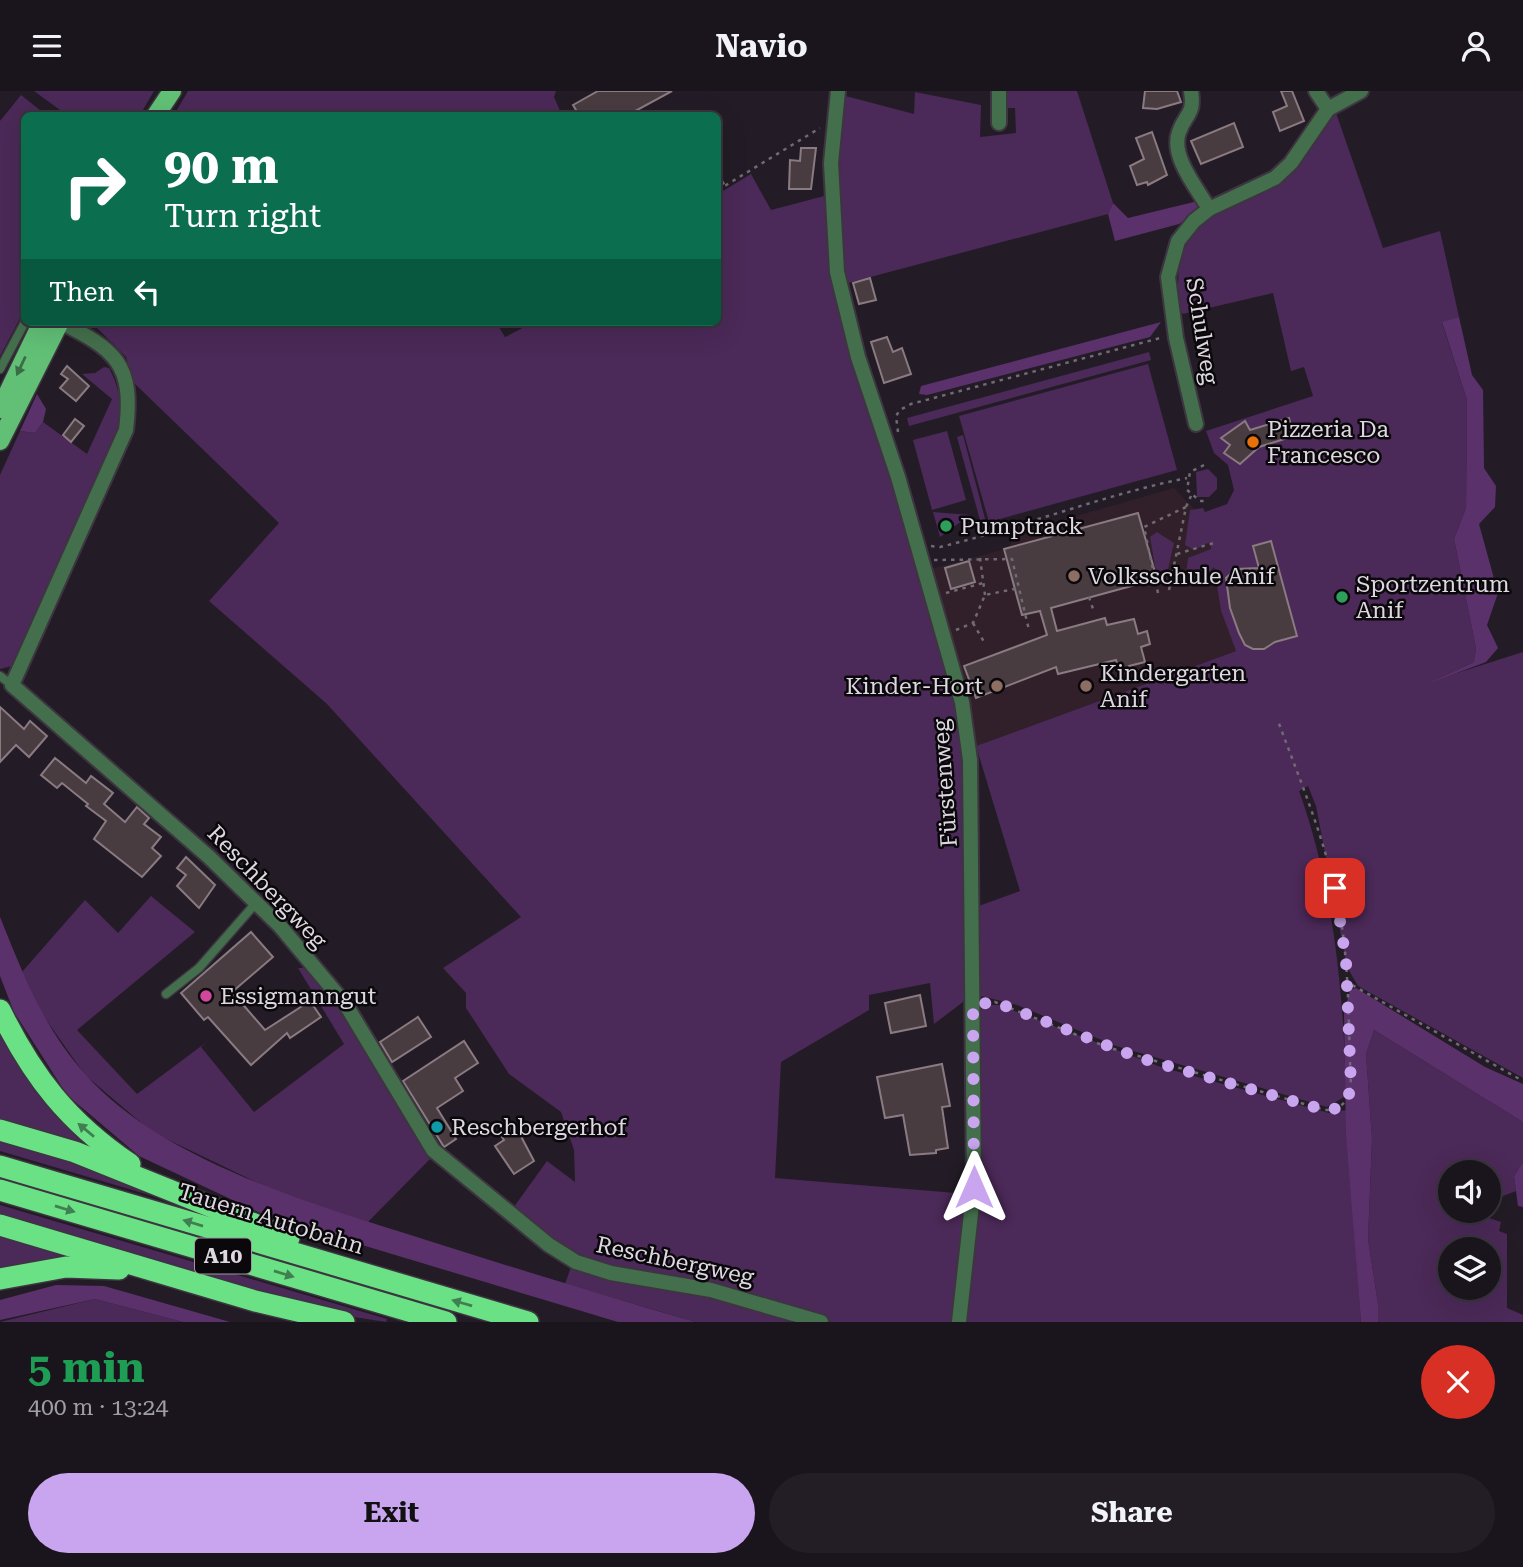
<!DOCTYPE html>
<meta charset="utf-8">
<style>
body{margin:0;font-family:"Roboto Serif",serif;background:#231e25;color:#f1f3f6;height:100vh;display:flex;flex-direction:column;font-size:26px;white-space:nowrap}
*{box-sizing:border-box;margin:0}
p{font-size:23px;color:#9f9fa3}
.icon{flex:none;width:38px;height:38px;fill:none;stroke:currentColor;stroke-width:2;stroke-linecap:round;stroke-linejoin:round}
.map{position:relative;height:1231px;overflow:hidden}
.panel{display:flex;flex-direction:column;background:#1a151c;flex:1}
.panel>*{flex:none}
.banner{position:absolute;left:21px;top:21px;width:700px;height:214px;border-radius:10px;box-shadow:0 7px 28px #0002,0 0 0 2px #38343b;background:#0b6e4f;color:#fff;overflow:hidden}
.controls{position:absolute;left:1438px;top:1069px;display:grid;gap:14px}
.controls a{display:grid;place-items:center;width:63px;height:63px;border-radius:50%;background:#1a151c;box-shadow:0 7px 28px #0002,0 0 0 2px #38343b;font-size:35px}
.pin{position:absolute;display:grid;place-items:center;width:60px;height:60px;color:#fff;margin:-30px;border-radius:14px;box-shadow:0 4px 10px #0006}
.me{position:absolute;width:77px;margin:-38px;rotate:0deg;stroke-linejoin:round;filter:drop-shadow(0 0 5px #0008)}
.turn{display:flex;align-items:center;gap:24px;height:147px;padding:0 28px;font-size:32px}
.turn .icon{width:91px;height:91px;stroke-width:2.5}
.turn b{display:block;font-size:49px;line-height:60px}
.then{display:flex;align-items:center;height:66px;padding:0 28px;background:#0003;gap:14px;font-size:26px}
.round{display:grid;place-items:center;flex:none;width:74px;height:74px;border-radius:37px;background:#231e25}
.head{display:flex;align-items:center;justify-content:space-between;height:119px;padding:0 28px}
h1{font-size:42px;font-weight:700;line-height:52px;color:#1e9e55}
.action{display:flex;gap:14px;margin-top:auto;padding:14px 28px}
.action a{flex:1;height:80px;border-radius:42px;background:#c8a5ee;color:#111;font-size:28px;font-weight:700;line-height:80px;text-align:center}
.action a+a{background:#231e25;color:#f1f3f6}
header{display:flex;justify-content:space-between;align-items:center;height:91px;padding:0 28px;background:#1a151c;font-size:32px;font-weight:700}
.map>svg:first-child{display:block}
.education{fill:#31202a}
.green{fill:#4b2958;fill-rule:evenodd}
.forest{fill:#5b316b}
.building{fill:#493c41;stroke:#8a7a81;stroke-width:2}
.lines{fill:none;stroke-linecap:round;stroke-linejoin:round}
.service-casing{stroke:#3d3640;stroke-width:11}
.minor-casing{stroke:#3d3640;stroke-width:18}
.primary-casing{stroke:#3d3640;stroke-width:21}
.motorway-casing{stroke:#3d3640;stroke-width:24}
.path{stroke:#706a73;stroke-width:2.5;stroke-dasharray:3.5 5;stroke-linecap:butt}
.service{stroke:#446f4c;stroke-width:8}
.minor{stroke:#446f4c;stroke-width:14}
.primary{stroke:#61c076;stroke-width:18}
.motorway{stroke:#6be186;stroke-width:21}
.oneway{fill:#3a6d46}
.oneway2{fill:#407f4f}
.route{stroke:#c8a5ee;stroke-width:12;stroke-dasharray:0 21.6}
.food-dot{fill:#e8710a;stroke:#0b080c;stroke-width:2.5}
.leisure-dot{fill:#2e9e5b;stroke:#0b080c;stroke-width:2.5}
.education-dot{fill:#8d6e63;stroke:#0b080c;stroke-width:2.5}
.hotel-dot{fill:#d1479c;stroke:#0b080c;stroke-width:2.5}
.culture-dot{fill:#0f9aa8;stroke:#0b080c;stroke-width:2.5}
.labels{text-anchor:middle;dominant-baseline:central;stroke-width:5;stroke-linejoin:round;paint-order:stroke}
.shield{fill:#0b080c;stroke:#9e9aa0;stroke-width:2}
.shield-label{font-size:21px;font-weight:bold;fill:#ddd8df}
.street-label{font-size:23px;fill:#ddd8df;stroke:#0b080c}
.poi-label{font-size:23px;fill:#ddd8df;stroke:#0b080c;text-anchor:start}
</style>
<header><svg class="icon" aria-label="menu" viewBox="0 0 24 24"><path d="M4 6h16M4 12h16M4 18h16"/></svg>Navio<svg class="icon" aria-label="person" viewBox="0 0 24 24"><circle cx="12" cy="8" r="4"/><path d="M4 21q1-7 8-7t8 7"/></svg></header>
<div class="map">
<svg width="1523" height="1231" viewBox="0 0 1523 1231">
<rect width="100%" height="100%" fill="#231c26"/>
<polygon class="education" points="1174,397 1199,423 1210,450 1221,520 1236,560 976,655 931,478 1009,457 1014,443"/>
<g class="green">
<polygon points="34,0 154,0 140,24 67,24"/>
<polygon points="188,0 556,0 554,6 561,22 556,24 174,24"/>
<polygon points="1004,0 1077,0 1113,112 1108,123 844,193 837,78 842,4 914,23 915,1 981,14 980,46 1016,42 1015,17 1005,17"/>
<polygon points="21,4 46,24 24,24 24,220 0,265 0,30"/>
<path d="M1335,19L1383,157L1440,140L1459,226L1442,232L1467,309L1466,417L1454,448L1476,557L1474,571L1438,588L1523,561V987L1358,895L1347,876L1316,715L1308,695L1299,700C1334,797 1344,904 1346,1005L1327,1016L1116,955L1017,914L981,905L976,893V816L1020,800L976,655L1236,560L1221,520L1214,476L1206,484L1185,490L1188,467L1211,458L1210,451L1194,459L1185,454L1190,419L1203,417L1205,421L1227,413L1234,399L1228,374L1214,362L1206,340L1313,305L1304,276L1291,280L1273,202L1183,223L1177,215L1179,169L1191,142L1213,121L1273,94Z"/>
<polygon points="751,83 771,119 828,104 829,147 959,621 966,670 969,887 963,911 934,933 930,892 869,904 869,919 781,971 775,1087 968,1103 957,1231 831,1231 796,1218 631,1183 574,1166 511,1120 547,1070 575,1091 574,1059 561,1021 509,983 466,917 466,902 443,877 521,826 327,613 209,510 279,432 134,292 126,266 91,231 496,231 505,246 534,231 718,231 718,103"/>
<polygon points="1149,261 1151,269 909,335 907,327"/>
<polygon points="1148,273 1177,379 989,431 959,325"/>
<path d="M104,276L109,277C124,305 122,326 114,356L23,555L12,575L0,578V384L20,340L35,342L43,331L87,363L112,308L82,283L95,282Z"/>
<polygon points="947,340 966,409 932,419 913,349"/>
<polygon points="963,344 988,439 983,440 957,346"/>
<polygon points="1208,378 1217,387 1217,398 1209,406 1197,406 1196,381"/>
<polygon points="933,421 970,424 940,446"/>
<polygon points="1157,441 1174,452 1168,478 1156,481 1150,446"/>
<polygon points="151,805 195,841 77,939 137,1003 208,950 201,956 254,1021 344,953 298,877 308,877 355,934 432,1066 368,1131 279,1102 152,1041 85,984 35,913 22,881 85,809 118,842"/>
<polygon points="984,914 999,914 1161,976 1329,1022 1346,1019 1361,1231 967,1231 976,1102 977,922"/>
<polygon points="0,933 107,1065 0,1031"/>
<path d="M1374,939L1523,1031V1071L1514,1085L1516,1100L1503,1105L1489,1120V1082H1451V1120H1489V1127L1501,1131L1499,1140L1507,1143V1217L1523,1224V1231H1378V1213L1368,1148L1372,1048L1366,963ZM1451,1158H1489V1197H1451Z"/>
<polygon points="0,1045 62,1064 190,1116 0,1060"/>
<polygon points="0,1114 387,1228 386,1231 335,1223 0,1129"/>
<polygon points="0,1142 94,1170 0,1182"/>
<polygon points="572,1173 701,1199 810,1231 696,1231 565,1193"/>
<polygon points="95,1208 183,1231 0,1231"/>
</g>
<g class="forest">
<polygon points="1198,110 1199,118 1179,133 1115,150 1108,123 1113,112 1128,127"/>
<polygon points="1459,226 1472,284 1483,299 1484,377 1496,395 1495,416 1479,433 1498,502 1487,534 1498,557 1486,571 1427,593 1474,571 1476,557 1454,448 1466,417 1467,309 1442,231"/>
<polygon points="1161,231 1150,246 927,304 919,303 921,295"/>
<polygon points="37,303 46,318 43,331 35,342 20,340"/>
<path d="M0,826C23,883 43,936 85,983C163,1071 314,1113 423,1148C514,1177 605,1205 696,1231H618L269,1126L139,1065L67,1004L14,921L0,885Z"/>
<polygon points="1356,897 1485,976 1523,993 1523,1031 1374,939 1366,963 1372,1048 1368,1148 1378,1213 1378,1231 1361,1231 1346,1043 1344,923 1350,899"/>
<polygon points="1523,1071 1523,1116 1518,1115 1514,1085"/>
<polygon points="56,1194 104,1195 230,1231 183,1231 95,1208 0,1229 0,1209"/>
</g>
<g class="building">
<polygon points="598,0 672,0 628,24 579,24 573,14"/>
<polygon points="1145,0 1177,0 1181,11 1157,18 1143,17"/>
<polygon points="1281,0 1292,0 1304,30 1280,40 1273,21 1287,15"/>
<polygon points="1234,32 1243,56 1201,73 1191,50"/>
<polygon points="1152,41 1167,84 1148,94 1147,91 1137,94 1130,75 1144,68 1136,47"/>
<polygon points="801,57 816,57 811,98 789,98 790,69 800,70"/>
<polygon points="870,187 876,209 859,213 853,192"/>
<polygon points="887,246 893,261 902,257 911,283 884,292 871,251"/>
<polygon points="67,275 89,295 76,310 60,297 68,288 61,283"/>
<polygon points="1289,327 1294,345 1259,356 1240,373 1224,362 1230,354 1221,347 1245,330 1250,339"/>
<polygon points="75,328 84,335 71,351 63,344"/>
<polygon points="1138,422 1157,488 1051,517 1057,540 1105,527 1107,534 1134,528 1138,543 1147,540 1150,553 1141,556 1145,571 1129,575 1131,580 1120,583 1116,569 1058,583 1056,576 976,607 964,575 1047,544 1040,520 1022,524 1004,458"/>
<polygon points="1271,450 1297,545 1275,551 1264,558 1253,558 1245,554 1239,542 1230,517 1226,487 1236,478 1259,477 1253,455"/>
<polygon points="969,470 975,491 951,498 945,477"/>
<polygon points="0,616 24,638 30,630 47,645 29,666 16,654 0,671"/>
<polygon points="55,667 86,692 91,685 113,702 104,713 125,731 137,716 149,727 144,733 161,746 152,757 161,765 142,786 94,748 106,730 86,715 88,713 62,692 57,697 41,684"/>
<polygon points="186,766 215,794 199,817 177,795 186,784 177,777"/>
<polygon points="251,841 273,866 232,901 265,939 310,910 321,926 290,947 287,942 251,974 208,926 204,929 181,902"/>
<polygon points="920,904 926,935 891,942 885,912"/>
<polygon points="418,926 431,946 392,971 380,951"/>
<polygon points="464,950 478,972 455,987 463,1000 437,1017 456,1048 444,1056 403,990"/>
<polygon points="942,973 950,1015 942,1016 948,1057 936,1059 936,1062 910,1064 903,1024 885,1027 877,986"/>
<polygon points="515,1034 534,1070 514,1083 495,1055 504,1049 500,1043"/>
</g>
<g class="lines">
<defs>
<g id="service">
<polyline points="0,278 25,231"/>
<polyline points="0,585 12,594"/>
<polyline points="166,903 199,877 256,812"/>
</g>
<g id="minor">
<polyline points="838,0 831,72 837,181 858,266 898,386 962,611 970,669 974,1095 959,1231"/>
<path d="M1191,0C1195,24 1185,23 1179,41C1170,66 1198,98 1209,118"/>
<polyline points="1316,0 1328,18"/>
<polyline points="999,32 999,0"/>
<path d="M60,231C116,259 134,273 126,339L12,594L209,766L280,835L346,914L433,1059L549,1154L576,1171L611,1182L711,1199L821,1231"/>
<polyline points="1196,333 1176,247 1168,186 1178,150 1194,130 1209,118 1275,87 1291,72 1328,18 1361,0"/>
</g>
<g id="primary">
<polyline points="156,24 172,0"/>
<polyline points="0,318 42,231"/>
<polyline points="0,350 60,231"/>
</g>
<g id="motorway">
<path d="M0,919C33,986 68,1031 130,1073"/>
<polyline points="0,1039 75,1061 289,1147"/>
<polyline points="0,1075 528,1231"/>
<polyline points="0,1099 446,1231"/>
<polyline points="0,1134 255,1210 344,1231"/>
<polyline points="0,1188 66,1176 119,1178"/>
</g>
</defs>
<use href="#service" class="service-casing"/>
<use href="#minor" class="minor-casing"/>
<use href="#primary" class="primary-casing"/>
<use href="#motorway" class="motorway-casing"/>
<g class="path">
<polyline points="718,83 725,95"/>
<polyline points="718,99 820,37"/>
<polyline points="898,341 896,325 900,319 911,313 1164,246"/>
<polyline points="1204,374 1190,381 1187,399 1200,410 1208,410"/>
<path d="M931,455L940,456C1023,436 1103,404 1187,387"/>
<polyline points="1177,463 1217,451"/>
<polyline points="980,467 985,504"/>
<polyline points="934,469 1012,468 1029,539"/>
<polyline points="1169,499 1186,416 1191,405"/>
<polyline points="946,502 983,492"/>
<polyline points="1158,502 1144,436 1186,416"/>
<polyline points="1089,506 1094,521"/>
<polyline points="973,532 984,551"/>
<polyline points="956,539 973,532 985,504 1019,497"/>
<polyline points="1345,890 1523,990"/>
<path d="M986,912L995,911L1107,956L1325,1019C1341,1019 1349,1010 1351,994C1348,936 1350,876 1339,818C1327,753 1301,692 1278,630"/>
</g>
<use href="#service" class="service"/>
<use href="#minor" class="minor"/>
<use href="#primary" class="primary"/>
<use href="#motorway" class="motorway"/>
</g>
<defs><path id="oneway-solid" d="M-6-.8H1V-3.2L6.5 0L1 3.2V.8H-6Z" transform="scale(1.75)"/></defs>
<use class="oneway" href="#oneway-solid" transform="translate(21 275) rotate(115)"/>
<g class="oneway2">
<use href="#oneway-solid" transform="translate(86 1039) rotate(-140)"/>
<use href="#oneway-solid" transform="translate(65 1118) rotate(17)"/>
<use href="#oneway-solid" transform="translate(193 1132) rotate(-163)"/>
<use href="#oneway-solid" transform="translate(284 1183) rotate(17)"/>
<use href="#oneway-solid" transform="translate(462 1212) rotate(-164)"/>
</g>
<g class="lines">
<path class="route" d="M974,1096L973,914L995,911L1140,967L1325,1019C1341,1019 1349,1010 1351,994L1346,870L1335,797"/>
</g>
<circle class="food-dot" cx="1253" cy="351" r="7"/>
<g class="leisure-dot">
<circle cx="946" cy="435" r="7"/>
<circle cx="1342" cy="506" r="7"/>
</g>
<g class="education-dot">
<circle cx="1074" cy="485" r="7"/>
<circle cx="997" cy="595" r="7"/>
<circle cx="1086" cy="595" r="7"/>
</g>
<circle class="hotel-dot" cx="206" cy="905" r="7"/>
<circle class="culture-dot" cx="437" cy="1036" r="7"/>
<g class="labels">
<rect class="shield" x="195" y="1147.5" width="56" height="35" rx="5"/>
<g class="shield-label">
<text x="223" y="1165">A10</text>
</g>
<g class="street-label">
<text transform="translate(1202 240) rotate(81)">Schulweg</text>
<text transform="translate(945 692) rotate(-94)">Fürstenweg</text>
<text transform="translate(267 796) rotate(46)">Reschbergweg</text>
<text transform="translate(271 1128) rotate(17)">Tauern Autobahn</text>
<text transform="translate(675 1170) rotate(12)">Reschbergweg</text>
</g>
<g class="poi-label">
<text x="1267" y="338">Pizzeria Da<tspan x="1267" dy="26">Francesco</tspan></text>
<text x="960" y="435">Pumptrack</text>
<text x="1088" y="485">Volksschule Anif</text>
<text x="1356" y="493">Sportzentrum<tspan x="1356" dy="26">Anif</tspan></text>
<text x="1100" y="582">Kindergarten<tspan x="1100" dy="26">Anif</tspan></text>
<text x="983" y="595" text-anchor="end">Kinder-Hort</text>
<text x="220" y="905">Essigmanngut</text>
<text x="451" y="1036">Reschbergerhof</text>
</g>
</g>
</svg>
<div class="controls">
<a><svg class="icon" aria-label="sound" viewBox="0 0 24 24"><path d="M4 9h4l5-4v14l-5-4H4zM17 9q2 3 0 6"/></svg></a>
<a><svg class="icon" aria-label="layers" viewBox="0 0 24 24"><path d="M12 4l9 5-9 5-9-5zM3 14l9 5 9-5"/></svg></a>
</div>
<div class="pin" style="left:1335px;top:797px;background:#d93025"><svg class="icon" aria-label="arrive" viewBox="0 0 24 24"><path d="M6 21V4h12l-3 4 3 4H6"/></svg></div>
<svg class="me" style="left:974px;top:1096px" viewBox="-20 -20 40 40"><path d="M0-17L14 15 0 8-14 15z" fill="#c8a5ee" stroke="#fff" stroke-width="4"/></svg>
<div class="banner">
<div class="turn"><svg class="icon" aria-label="right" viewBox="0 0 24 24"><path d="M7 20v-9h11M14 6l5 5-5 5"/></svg><div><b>90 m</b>Turn right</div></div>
<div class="then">Then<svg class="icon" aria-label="left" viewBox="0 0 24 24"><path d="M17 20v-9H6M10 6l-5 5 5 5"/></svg></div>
</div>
</div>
<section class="panel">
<div class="head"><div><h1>5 min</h1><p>400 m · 13:24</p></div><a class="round" style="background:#d93025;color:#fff"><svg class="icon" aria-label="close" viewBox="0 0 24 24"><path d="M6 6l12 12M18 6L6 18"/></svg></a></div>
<div class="action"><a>Exit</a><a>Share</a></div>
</section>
